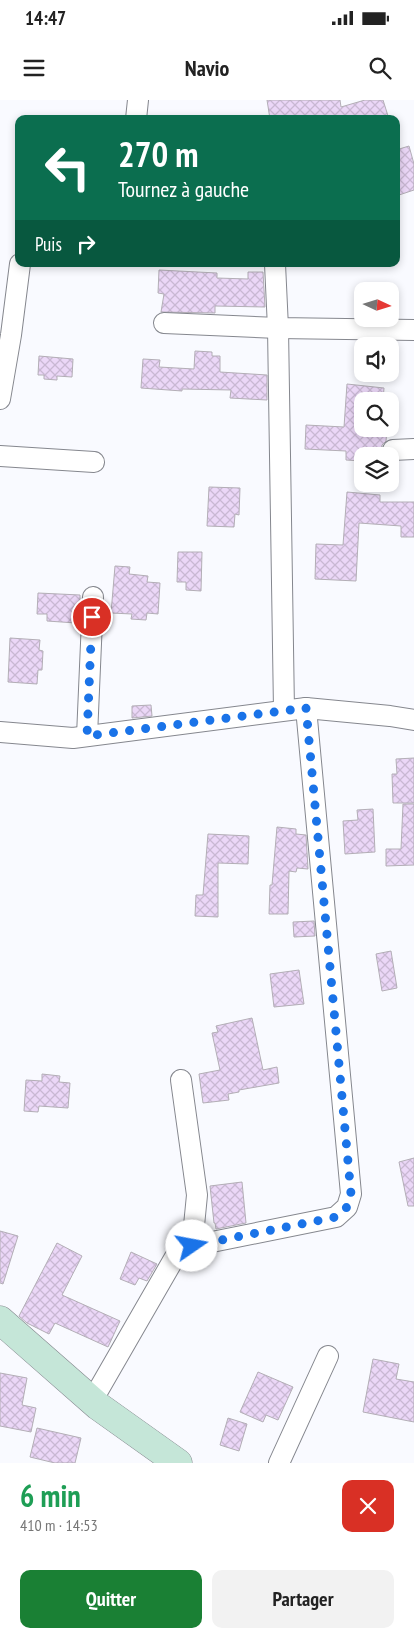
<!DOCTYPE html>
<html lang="fr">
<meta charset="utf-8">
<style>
body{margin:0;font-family:"PT Sans Narrow",sans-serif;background:#f2f2f2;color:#222;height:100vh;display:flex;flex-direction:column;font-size:19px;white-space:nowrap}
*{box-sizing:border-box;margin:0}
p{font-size:16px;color:#767676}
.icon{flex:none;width:28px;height:28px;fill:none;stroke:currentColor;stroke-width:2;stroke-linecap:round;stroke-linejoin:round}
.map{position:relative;height:1363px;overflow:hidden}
.details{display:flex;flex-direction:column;background:#fff;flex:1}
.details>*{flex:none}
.top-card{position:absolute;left:15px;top:15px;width:385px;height:152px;border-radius:10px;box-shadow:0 2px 8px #0003;background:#0b6e4f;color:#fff;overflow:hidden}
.needle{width:32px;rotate:94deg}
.fabs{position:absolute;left:354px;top:182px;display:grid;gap:10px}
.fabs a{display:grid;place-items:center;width:45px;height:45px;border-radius:10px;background:#fff;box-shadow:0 2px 8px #0003;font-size:25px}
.pin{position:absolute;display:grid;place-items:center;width:42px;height:42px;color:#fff;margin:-21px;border:2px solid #fff;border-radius:50%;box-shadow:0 1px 5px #0007}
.me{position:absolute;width:55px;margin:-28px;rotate:78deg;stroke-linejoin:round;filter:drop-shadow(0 0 4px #0008)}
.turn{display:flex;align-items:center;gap:18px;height:105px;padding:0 20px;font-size:22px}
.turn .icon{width:65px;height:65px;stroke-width:2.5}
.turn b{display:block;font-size:35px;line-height:42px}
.then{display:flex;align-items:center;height:48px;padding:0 20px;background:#0003;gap:10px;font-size:19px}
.round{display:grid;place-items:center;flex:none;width:52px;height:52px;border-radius:10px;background:#f2f2f2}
.head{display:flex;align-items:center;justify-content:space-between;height:85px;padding:0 20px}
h1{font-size:30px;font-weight:800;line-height:38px;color:#1e9e55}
.cta{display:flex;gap:10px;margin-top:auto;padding:10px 20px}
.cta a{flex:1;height:58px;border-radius:10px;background:#1a8034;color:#fff;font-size:20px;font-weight:800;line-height:58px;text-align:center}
.cta a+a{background:#f2f2f2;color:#222}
.status{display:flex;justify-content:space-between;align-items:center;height:35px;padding:0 25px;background:#fff;direction:ltr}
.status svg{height:14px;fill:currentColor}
header{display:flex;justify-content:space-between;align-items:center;height:65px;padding:0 20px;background:#fff;font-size:22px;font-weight:800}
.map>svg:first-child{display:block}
.building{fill:url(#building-cross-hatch);stroke:#b3aeb6}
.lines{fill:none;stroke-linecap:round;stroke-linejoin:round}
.street-casing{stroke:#85878e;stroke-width:22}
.secondary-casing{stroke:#85878e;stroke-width:29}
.street{stroke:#fff;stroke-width:20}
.secondary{stroke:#c5e6d8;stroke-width:28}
.route{stroke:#1a73e8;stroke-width:9;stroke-dasharray:0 16.2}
</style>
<div class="status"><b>14:47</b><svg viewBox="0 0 49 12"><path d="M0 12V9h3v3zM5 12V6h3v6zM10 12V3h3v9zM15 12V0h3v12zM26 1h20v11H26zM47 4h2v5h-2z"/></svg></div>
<header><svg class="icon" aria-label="menu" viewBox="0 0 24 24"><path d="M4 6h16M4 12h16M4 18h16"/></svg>Navio<svg class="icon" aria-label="search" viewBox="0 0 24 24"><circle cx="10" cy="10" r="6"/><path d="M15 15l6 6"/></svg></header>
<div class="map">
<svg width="414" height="1363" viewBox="0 0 414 1363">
<defs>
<pattern id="building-cross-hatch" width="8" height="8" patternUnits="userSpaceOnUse" patternTransform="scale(1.25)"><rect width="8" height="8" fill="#ebd7f7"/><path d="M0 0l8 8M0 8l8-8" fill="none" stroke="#c9b8d3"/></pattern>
</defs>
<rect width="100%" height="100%" fill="#f9faff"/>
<g class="building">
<polygon points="267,0 340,0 341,7 365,0 383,0 389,19 270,19"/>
<polygon points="409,46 414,64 414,90 396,96 396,50"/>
<polygon points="159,170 217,173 217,178 248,179 248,172 263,172 265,207 215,206 215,213 161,212 164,194 158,193"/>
<polygon points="195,251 212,252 212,256 220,256 220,272 267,275 267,300 230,298 231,290 182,289 182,291 141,288 143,259 160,260 159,267 194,269"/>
<polygon points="39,256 73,259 72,277 57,276 57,280 44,279 44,275 38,275"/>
<polygon points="347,284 384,288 383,301 362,301 362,329 387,329 386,341 382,345 381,350 383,356 363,355 362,361 346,360 346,351 305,349 306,325 344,327"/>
<polygon points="209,387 240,388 239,415 235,414 234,427 207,426"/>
<polygon points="347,392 380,395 380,402 414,402 414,437 401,437 401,426 359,423 356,481 315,479 316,444 343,445"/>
<polygon points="178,452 202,452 201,491 186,490 186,482 177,482"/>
<polygon points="115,466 130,467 129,474 148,476 147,482 160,483 158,514 147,513 146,520 131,519 132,514 111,513"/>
<polygon points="38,493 80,495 80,519 76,519 76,523 47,521 47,514 37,514"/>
<polygon points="10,538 40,540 39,550 43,551 42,570 38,570 37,584 8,582"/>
<polygon points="151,605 152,616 132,618 132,606"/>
<polygon points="414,658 414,703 393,703 392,674 397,674 396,659"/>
<polygon points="403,704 414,704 414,765 386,766 386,749 401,749"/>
<polygon points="373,709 375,752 345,754 343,721 358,720 357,710"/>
<polygon points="277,727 296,729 296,734 306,735 308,769 297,768 296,772 289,771 288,814 269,814 270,785 272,785"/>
<polygon points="208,734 249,736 248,764 218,763 218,817 195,816 196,795 203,795"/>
<polygon points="314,821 315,836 294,837 293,822"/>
<polygon points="391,851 397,888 382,891 376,854"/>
<polygon points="299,870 304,904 274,907 270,874"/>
<polygon points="252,918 263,970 277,967 279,983 239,990 239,992 228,994 229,1000 203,1003 199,974 220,970 212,933 218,932 216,926"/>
<polygon points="42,974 60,976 59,982 70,983 68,1008 39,1006 38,1012 24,1011 26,980 42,981"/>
<polygon points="414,1058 414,1106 408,1106 399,1062"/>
<polygon points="242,1082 246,1123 216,1129 215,1123 214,1123 210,1086"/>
<polygon points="0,1131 18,1136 3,1184 0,1183"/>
<polygon points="57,1143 82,1156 62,1195 120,1221 108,1247 55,1223 49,1234 27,1223 19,1216"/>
<polygon points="131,1152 157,1164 147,1181 139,1178 135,1185 120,1179"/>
<polygon points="373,1259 399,1264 396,1279 414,1282 414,1322 363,1312"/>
<polygon points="258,1272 293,1287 278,1320 266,1315 263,1322 240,1312"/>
<polygon points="0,1273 27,1278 22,1305 36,1308 31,1332 0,1326"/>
<polygon points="228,1318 247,1324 239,1351 220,1345"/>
<polygon points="37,1328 81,1338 75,1363 55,1363 30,1357"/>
</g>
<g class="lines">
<defs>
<g id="street">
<polyline points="136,19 138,0"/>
<polyline points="275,164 278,228 284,610"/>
<polyline points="164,223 278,228 414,230"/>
<polyline points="0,299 11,235 20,164"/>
<polyline points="393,350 414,349"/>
<polyline points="0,356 94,362"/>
<polyline points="0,632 73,638 306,608 390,616 414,620"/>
<polyline points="87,636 93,497"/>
<polyline points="181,980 197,1095 192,1146"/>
<polyline points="92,1301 175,1157 192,1146 336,1117 347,1107 351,1094 306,608"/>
<polyline points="279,1363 328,1256"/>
</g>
<polyline id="secondary" points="0,1220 98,1306 178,1363"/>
</defs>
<use href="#street" class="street-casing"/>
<use href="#secondary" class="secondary-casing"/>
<use href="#street" class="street"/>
<use href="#secondary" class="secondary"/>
</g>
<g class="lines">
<polyline class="route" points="92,517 87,636 306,608 351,1094 347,1107 336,1117 192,1146"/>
</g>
</svg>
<div class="fabs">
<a><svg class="needle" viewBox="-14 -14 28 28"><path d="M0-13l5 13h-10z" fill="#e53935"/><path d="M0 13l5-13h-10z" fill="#767676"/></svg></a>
<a><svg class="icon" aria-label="sound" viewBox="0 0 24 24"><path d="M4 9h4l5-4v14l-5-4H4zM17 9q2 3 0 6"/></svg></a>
<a><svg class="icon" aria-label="search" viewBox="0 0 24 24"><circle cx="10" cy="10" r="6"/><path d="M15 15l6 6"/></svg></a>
<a><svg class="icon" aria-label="layers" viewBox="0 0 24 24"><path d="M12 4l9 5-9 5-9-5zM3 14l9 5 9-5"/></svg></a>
</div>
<div class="pin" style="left:92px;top:517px;background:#d93025"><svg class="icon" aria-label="arrive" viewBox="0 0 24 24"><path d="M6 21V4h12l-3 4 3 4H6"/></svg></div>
<svg class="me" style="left:192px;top:1146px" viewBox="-20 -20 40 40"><circle r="19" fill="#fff"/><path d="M0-13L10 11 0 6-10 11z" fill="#1a73e8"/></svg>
<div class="top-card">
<div class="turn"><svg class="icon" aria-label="left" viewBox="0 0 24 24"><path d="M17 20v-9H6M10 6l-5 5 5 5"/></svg><div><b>270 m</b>Tournez à gauche</div></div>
<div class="then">Puis<svg class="icon" aria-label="right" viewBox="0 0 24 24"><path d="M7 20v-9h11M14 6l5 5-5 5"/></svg></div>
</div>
</div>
<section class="details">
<div class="head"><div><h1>6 min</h1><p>410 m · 14:53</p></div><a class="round" style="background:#d93025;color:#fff"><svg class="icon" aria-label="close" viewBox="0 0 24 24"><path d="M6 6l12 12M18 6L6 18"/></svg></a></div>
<div class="cta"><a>Quitter</a><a>Partager</a></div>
</section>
